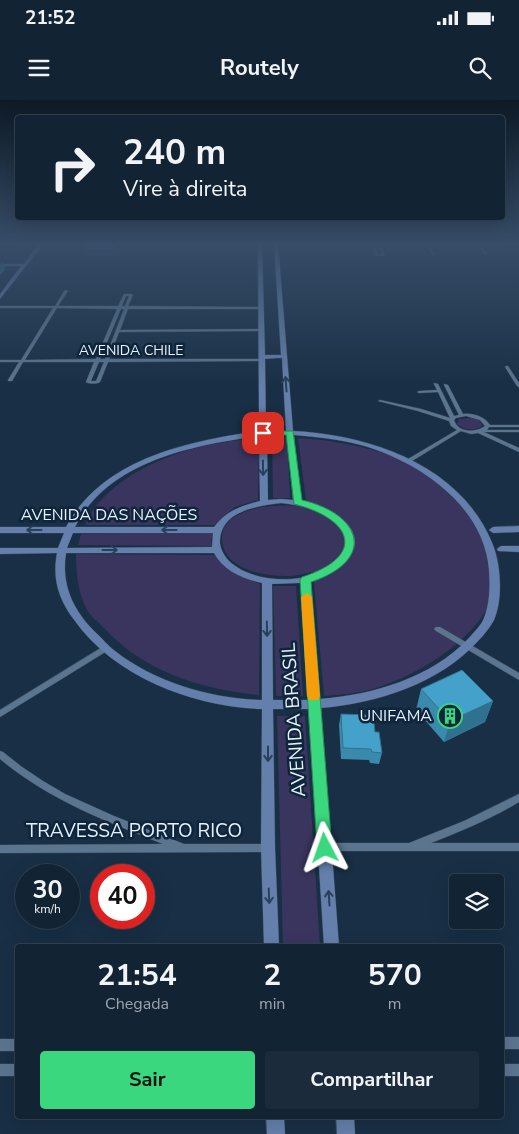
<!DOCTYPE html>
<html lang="pt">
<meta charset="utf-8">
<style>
body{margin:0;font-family:"Nunito Sans",sans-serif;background:#1b2b3c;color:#f1f3f6;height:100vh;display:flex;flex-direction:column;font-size:19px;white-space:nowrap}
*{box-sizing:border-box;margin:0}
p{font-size:16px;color:#9ca4ac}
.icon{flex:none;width:28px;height:28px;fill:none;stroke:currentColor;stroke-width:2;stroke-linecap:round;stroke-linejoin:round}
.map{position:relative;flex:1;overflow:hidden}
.drawer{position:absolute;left:15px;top:844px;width:489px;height:175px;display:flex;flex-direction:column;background:#122334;border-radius:5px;box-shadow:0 5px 20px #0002,0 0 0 1px #31404f}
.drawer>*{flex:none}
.guide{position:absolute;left:15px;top:15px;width:490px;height:105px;border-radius:5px;box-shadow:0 5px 20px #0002,0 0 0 1px #31404f;background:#122334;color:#f1f3f6;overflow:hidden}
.controls{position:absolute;left:449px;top:774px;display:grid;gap:10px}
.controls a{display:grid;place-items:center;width:55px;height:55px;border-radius:5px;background:#122334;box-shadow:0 5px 20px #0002,0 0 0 1px #31404f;font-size:25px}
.speed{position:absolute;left:15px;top:764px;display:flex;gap:10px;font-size:25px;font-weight:700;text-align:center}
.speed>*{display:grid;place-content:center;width:65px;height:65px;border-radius:50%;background:#122334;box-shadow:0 5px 20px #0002,0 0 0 1px #31404f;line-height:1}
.speed small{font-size:12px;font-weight:400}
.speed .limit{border:8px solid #d22;background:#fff;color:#111}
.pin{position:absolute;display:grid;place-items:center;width:42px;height:42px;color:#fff;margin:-21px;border-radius:10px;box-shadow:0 2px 8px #0006}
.me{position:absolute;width:55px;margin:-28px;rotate:356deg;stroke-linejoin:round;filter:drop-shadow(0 0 4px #0008)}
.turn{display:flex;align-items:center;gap:18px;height:105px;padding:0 25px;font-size:22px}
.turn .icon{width:65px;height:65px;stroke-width:2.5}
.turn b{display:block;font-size:35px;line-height:42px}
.eta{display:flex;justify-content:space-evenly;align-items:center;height:85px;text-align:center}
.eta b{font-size:30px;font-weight:700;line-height:35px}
.action{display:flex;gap:10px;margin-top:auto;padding:10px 25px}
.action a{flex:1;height:58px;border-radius:5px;background:#3bd77f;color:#111;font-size:20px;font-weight:700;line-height:58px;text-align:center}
.action a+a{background:#1b2b3c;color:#f1f3f6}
.status{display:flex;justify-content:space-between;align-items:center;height:35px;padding:0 25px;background:#122334;direction:ltr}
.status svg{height:14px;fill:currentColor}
header{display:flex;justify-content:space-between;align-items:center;height:65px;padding:0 25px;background:#122334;font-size:22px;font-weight:700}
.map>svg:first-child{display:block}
.green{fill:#39355e}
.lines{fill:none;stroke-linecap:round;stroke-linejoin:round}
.street-casing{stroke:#394b5d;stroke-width:1}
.secondary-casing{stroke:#394b5d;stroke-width:1}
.street{fill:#5c758f;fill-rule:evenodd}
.secondary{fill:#647fab;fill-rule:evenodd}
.wall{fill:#3a8aad}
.shaded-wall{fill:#30718d}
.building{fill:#44a1c9;stroke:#30718d}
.oneway{stroke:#28405d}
.route{fill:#3bd77f;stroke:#268c53}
.slow{fill:#f59e0b}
.labels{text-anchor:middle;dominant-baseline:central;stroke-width:5;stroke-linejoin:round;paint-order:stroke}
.far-street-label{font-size:14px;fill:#e6f1fd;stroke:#0e253b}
.street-label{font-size:16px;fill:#e6f1fd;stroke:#0e253b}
.poi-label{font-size:16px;fill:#e6f1fd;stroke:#0e253b;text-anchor:end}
.near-street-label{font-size:19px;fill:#e6f1fd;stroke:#0e253b}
</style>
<div class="status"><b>21:52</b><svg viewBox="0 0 49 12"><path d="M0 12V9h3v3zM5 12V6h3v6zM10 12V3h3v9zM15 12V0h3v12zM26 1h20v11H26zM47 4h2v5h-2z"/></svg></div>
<header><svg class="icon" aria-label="menu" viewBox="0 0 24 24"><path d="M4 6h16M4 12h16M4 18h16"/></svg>Routely<svg class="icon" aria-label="search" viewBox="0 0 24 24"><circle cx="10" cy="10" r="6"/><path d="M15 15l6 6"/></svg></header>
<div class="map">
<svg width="519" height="1034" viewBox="0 0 519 1034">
<rect width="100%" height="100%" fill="#182f45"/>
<g class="green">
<path d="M472,318L480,320L482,326C474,332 464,330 457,324L459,319Z"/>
<polygon points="272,337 287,337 290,398 273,398"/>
<path d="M259,338L258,400L235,407L214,425H85C89,417 93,408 99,402C139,359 201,342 259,338Z"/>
<path d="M298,338C369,342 456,366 488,435C492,443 497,452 498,460C507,523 425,574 373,589C358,593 340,595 324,596L313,472C306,473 298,476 290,476C266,477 223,470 222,439C221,405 284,402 307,408Z"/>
<polygon points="213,433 211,440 212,446 78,445 81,434"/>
<path d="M76,454L216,455C226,471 243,477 260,484L259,595C200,589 144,572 103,527C98,522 90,516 87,510C78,494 76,472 76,454Z"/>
<polygon points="273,486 296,486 303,596 276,596"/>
<polygon points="277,616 305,616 320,846 283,846"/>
</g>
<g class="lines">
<defs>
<g id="street">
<polygon points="371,143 373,143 378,154 382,154 377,143 379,143 385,156 376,156"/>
<polygon points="425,143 427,143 435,155 433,155"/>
<polygon points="477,143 479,143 487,154 485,154"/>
<path d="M65,190L68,191L58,206H118L124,194H131L133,195L128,206L261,207L263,208L261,209H128L120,230L262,229L264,230L262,231L119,232L109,259H262L264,260L262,261L108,262L100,282C97,284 89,284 86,282L94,262H23L12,281H8V280L19,262H0V260H21L53,208H0V206H55ZM126,196H129L125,206H122ZM57,208L117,209L96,259L25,260ZM121,209H124L105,259H100ZM99,262H104L96,281H91Z"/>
<polygon points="506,266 508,266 519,283 519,287 517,286 505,267"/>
<path d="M434,283L438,284L454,316L459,315L444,285V284L448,285L463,314C473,313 484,316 490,325H519V327H489L487,330H519V332H484L519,348V352L478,333L471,334L461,331L412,361H408V359L457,330L451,326L449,321L418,311L378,301L380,300L421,309L450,318L438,292L419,293L417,292L419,291L437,290L434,284ZM466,316L480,320L485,326C476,333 458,333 454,320L456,318Z"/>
<polygon points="436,527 440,527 519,573 519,580 436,531 434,529"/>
<polygon points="104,546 107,547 108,549 107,551 0,617 0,610"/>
<path d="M0,651L3,652L22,667L43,681L65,694L114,716L184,744H268L271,745L273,748L271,751L268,752L0,753V745L163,744C105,721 48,699 0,659Z"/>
<path d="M519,694V702C491,719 461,731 431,743H519V751H325L322,750L320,747L322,744L325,743H409L464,721Z"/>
<rect x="501" y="937" width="18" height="12"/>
<rect x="0" y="939" width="18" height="12"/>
<rect x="0" y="964" width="18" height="12"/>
<rect x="501" y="964" width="18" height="12"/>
</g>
<g id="secondary">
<polygon points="40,143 44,143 0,199 0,194 21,166 0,166 0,164 24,164"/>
<path d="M258,143H262L265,255H281L274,143H278L293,331C372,335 462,366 493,445C501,466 503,499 494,520C490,527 484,535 478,541C439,584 377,603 321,608L339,846H324L309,609H273L275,748L279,846H264L261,748L262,609C194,607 115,577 75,521C59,500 52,480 57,453L0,454V448H58L64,433H0V427H66C103,358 189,341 259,331ZM277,258H282L286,331H266L265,259ZM267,335H287L293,400L281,399L268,400ZM294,335C316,337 339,339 361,345C418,361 484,405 489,470C490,485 490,503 484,518C481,526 473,533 468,539C431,578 372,595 320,599L311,482C341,473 375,445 340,417C330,408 315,405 301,401ZM259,336L260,401C241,406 226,411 214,427H75C108,361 193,345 259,336ZM281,403C305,406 346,413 345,444C345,457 333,466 322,472C294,484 250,482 228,460C223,454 219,446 220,439C223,410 258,406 281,403ZM73,433H213L212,447L67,448ZM66,453H214C224,471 243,479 262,483V600C212,599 154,582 115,551C108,546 102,538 95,532C73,510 61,485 66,453ZM301,483L309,600H273L272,484Z"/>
<polygon points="519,426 519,432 493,433 489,430 493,427"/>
<polygon points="501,446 519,446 519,452 498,451 497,449"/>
<polygon points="266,1016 284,1016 285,1034 267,1034"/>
<polygon points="336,1016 354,1016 355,1034 337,1034"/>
</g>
</defs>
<use href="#street" class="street-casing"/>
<use href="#secondary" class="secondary-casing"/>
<use href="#street" class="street"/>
<use href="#secondary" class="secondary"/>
</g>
<g class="wall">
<polygon points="84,143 119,143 115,149 85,149"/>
<polygon points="421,589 493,601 485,622 444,642 416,610"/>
<polygon points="341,614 370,622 375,632 382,653 379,664 370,663 369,660 341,659 339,625"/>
</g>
<g class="shaded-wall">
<polygon points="115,143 119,143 115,149"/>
<polygon points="3,162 5,170 0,175 0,165"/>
<polygon points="493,601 485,622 444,642 450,621"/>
</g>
<g class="building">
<polygon points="462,570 493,601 450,621 421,589"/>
<polygon points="341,614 369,615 370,622 374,623 375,632 379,632 382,653 372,652 371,649 343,648"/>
</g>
<defs><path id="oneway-shaft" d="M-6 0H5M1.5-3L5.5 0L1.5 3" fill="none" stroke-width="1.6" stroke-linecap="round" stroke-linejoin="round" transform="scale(1.25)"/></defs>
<g class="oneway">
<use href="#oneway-shaft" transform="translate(286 284) rotate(-94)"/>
<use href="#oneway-shaft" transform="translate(263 368) rotate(89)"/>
<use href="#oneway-shaft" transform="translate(34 430) rotate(180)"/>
<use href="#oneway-shaft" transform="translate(169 430) rotate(-180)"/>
<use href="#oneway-shaft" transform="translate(110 450)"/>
<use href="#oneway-shaft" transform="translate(267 529) rotate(89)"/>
<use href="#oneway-shaft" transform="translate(268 654) rotate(90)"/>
<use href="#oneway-shaft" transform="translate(269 796) rotate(88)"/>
<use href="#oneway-shaft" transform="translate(329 798) rotate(-94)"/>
</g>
<linearGradient id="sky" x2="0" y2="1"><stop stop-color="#0d1a26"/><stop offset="0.5" stop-color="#374d68"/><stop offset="1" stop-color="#374d68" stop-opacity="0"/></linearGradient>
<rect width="519" height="287" fill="url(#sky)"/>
<path class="route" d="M260,331H293L302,400C362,414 377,460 311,482L332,748L330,753L325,755L319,753L317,748L300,480L302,477C367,456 353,419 294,404L286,335L263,336L259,333Z"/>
<polygon class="slow" points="307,493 312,497 320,596 318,600 309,600 307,596 301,497"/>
<defs>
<symbol id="building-ring" viewBox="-11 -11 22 22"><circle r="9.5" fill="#0e253b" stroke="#3bd77f" stroke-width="1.5"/><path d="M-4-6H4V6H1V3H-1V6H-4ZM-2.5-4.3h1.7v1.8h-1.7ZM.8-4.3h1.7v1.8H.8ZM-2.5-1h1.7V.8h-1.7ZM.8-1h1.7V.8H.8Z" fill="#3bd77f"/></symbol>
</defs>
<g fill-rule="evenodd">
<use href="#building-ring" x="436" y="602" width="28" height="28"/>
</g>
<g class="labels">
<g class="far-street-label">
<text x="131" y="250">AVENIDA CHILE</text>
</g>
<g class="street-label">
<text x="109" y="415">AVENIDA DAS NAÇÕES</text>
</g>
<g class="poi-label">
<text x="432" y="616">UNIFAMA</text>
</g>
<g class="near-street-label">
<text transform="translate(294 620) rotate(-94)">AVENIDA BRASIL</text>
<text x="134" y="731">TRAVESSA PORTO RICO</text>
</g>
</g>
</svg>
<div class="controls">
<a><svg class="icon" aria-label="layers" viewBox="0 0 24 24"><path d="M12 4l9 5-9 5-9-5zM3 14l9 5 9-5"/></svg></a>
</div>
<div class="speed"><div>30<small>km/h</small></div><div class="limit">40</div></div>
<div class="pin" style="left:263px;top:333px;background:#d93025"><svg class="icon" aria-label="arrive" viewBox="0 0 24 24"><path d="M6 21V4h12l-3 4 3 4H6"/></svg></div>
<svg class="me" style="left:325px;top:748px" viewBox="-20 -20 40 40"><path d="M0-17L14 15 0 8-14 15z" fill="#3bd77f" stroke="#fff" stroke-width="4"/></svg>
<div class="guide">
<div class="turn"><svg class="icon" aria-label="right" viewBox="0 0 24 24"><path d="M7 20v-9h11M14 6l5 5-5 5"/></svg><div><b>240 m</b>Vire à direita</div></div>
</div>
<section class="drawer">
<div class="eta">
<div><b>21:54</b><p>Chegada</p></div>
<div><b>2</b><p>min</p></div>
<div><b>570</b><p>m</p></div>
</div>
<div class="action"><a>Sair</a><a>Compartilhar</a></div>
</section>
</div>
